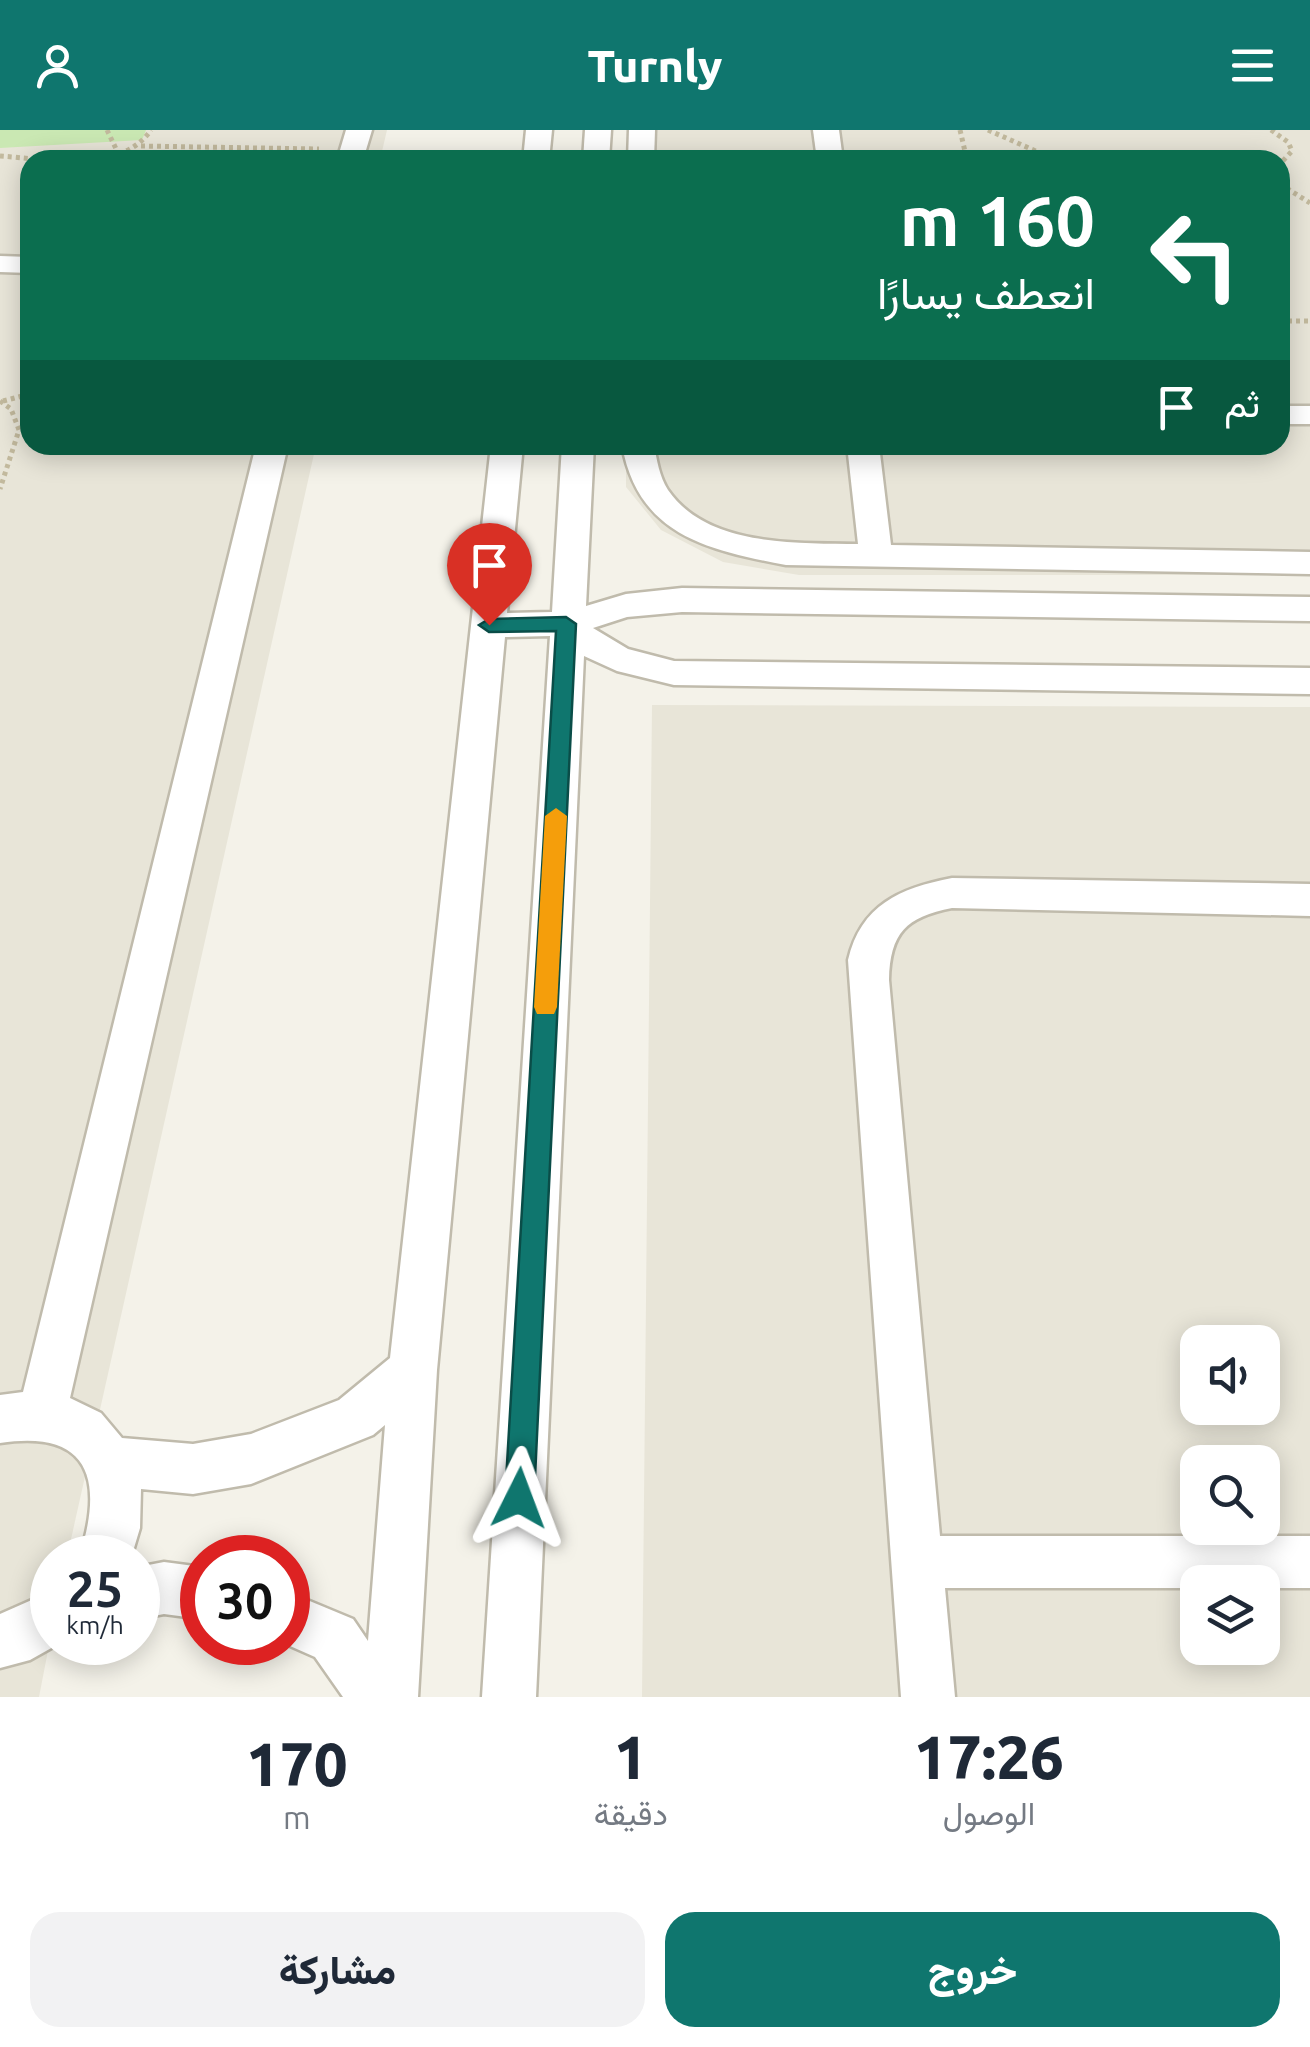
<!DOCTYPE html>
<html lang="ar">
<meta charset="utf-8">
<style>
body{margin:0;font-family:Ubuntu,Vazirmatn,sans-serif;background:#f2f2f3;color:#1f2937;direction:rtl;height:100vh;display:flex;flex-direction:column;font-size:38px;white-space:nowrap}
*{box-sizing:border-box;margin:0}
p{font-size:32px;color:#747a83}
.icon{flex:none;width:55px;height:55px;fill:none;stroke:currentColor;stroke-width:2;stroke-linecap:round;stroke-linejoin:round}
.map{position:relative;height:1567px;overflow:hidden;direction:ltr}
.side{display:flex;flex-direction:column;background:#fff;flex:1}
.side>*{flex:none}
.hud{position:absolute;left:20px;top:20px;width:1270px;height:305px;border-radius:30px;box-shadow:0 5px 25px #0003;direction:rtl;background:#0b6e4f;color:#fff;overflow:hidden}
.fabs{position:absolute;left:1180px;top:1195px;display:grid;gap:20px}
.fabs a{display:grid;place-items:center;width:100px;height:100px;border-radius:20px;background:#fff;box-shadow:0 5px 25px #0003;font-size:50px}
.speed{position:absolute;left:30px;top:1405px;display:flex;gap:20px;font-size:50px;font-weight:700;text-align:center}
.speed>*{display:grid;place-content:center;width:130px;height:130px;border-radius:50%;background:#fff;box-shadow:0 5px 25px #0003;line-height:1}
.speed small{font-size:25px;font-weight:400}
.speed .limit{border:15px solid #d22;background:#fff;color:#111}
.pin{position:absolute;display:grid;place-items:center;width:85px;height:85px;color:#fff;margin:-102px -42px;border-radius:50% 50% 50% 0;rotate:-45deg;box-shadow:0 0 10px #0007}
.pin .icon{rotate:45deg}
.me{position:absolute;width:110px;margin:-55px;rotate:3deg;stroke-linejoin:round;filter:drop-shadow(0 0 8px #0008)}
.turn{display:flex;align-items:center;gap:35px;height:210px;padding:0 30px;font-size:45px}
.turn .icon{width:130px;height:130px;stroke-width:2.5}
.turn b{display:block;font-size:70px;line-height:85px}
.then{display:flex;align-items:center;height:95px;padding:0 30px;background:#0003;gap:20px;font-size:38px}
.eta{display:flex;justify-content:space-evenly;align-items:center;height:170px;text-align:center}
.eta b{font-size:60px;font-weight:800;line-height:70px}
.action{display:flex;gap:20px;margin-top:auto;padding:20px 30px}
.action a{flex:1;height:115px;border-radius:30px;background:#0f766e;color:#fff;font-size:40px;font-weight:800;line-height:115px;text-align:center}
.action a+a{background:#f2f2f3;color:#1f2937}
header{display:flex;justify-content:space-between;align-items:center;height:130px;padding:0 30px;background:#0f766e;color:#fff;font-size:45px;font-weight:800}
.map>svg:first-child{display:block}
.residential{fill:#e8e5d8;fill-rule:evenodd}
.green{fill:#cae8b3}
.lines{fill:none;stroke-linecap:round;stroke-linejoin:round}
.minor-casing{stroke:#c0bbac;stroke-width:5}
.path{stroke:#c2b99d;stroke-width:5;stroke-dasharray:4 4;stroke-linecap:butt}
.minor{fill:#fff;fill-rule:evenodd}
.route{fill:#0f766e;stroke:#0a4d48;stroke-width:2.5}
.slow{fill:#f59e0b}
</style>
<header><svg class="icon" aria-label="menu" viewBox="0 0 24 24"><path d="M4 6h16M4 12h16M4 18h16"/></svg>Turnly<svg class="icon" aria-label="person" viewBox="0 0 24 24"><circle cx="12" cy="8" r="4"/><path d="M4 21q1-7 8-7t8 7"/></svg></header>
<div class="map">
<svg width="1310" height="1567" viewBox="0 0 1310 1567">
<rect width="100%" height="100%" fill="#f4f2e9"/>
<g class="residential">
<polygon points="0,0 387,0 380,30 30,30 30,315 316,315 67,1427 52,1428 52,1500 39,1567 0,1567"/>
<polygon points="629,0 1310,0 1310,445 799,445 723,432 661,400 626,357 626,315 1280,315 1280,30 629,30"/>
<path d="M652,575L1310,577V1567H642ZM1198,1212H1262V1278H1198ZM1198,1332H1262V1398H1198ZM1198,1452H1262V1518H1198Z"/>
</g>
<polygon class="green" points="0,0 146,0 142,10 0,18"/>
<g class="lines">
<defs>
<g id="minor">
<polygon points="346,0 372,0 363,30 337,30"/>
<polygon points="526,0 552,0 549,30 523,30"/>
<polygon points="585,0 611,0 609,30 583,30"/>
<polygon points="629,0 655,0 654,30 628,30"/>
<polygon points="813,0 839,0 843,30 817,30"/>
<polygon points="0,126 30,127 30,143 0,142"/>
<rect x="1280" y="276" width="30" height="18"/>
<path d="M256,315H288L70,1268L101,1283L122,1308L193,1314L251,1304L339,1270L390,1228L491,315H523L507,483L552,482L562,315H594L586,476L626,464L682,458L1310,467V491L682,482L627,487L593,498L628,519L674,531L1310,538V564L674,555L617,541L584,526L536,1567H482L550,506L505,507L437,1240L418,1567H343L315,1527L281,1512H288V1462L353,1489L368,1511L385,1295L373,1305L251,1354L193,1364L141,1359L140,1398L131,1428H79C104,1351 91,1299 0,1313V1265L23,1262Z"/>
<path d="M622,315H654C657,330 659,346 668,360C707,417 797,413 858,414L847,315H879L891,415L1310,422V444L786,435C707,420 638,405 622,315Z"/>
<path d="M952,748L1310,754V786L952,778C906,787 890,803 889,850L940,1406H1310V1458H1262V1452H1198V1458H945L955,1567H901L848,830C861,775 900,758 952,748Z"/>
<polygon points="164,1432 202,1437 202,1489 164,1484 138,1489 138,1437"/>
<polygon points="52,1461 52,1512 62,1512 30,1530 0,1538 0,1484"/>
</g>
</defs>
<use href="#minor" class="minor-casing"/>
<g class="path">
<polyline points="107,0 119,25"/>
<polyline points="960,0 967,30"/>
<polyline points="988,0 1056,30"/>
<polyline points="1271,0 1288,12 1292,21 1280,34"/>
<polyline points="141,16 319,19"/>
<path d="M0,26C46,29 121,44 151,0"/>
<polyline points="1280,54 1310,73"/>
<polyline points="1280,191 1310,191"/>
<polyline points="0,271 11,279 19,300 0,359"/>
<polyline points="3,271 30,264"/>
</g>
<use href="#minor" class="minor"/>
</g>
<polygon class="route" points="566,487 576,494 534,1368 529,1378 519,1382 509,1378 505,1368 556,501 489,502 479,495 489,489"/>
<polygon class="slow" points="556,678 567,686 557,877 554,884 537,884 534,877 545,686"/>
</svg>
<div class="fabs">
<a><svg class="icon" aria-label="sound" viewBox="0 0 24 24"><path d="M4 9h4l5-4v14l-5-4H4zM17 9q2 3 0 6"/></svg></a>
<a><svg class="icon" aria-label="search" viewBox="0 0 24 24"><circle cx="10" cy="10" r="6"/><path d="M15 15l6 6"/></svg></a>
<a><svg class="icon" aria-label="layers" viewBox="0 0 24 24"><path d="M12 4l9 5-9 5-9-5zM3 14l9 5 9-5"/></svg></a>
</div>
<div class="speed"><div>25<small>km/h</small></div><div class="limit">30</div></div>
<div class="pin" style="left:489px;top:495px;background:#d93025"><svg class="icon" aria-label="arrive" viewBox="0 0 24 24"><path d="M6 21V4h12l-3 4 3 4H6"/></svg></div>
<svg class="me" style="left:519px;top:1368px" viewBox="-20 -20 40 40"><path d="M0-17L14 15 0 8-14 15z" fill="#0f766e" stroke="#fff" stroke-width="4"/></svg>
<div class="hud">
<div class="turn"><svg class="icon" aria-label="left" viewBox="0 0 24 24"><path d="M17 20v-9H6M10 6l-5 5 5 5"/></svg><div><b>160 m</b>انعطف يسارًا</div></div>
<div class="then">ثم<svg class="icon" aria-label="arrive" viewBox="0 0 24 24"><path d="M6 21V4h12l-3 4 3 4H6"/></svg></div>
</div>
</div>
<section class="side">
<div class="eta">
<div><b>17:26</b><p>الوصول</p></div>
<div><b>1</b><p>دقيقة</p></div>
<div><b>170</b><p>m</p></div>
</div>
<div class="action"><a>خروج</a><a>مشاركة</a></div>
</section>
